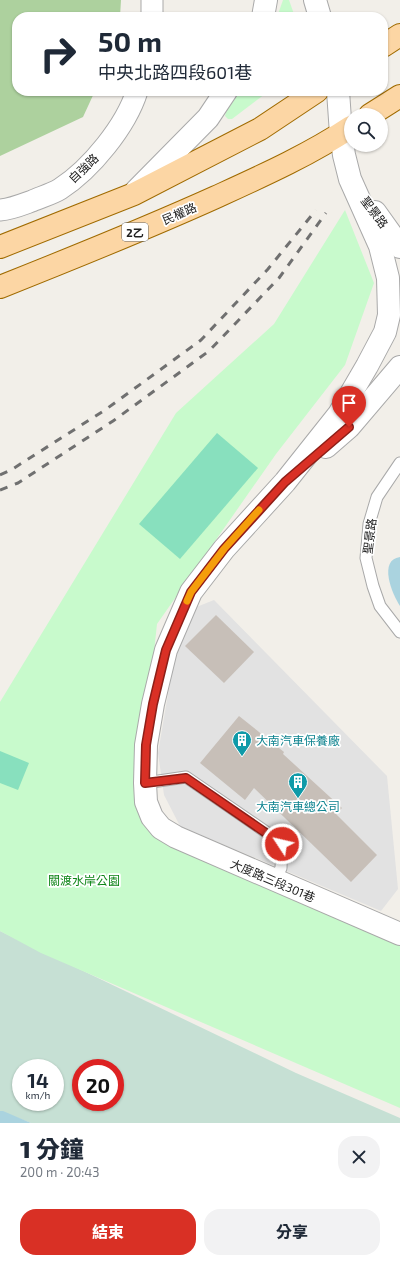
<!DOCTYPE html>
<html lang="zh-TW">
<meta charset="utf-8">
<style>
body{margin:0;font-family:"Exo 2","Noto Sans TC",sans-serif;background:#f2f2f3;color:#1f2937;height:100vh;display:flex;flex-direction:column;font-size:15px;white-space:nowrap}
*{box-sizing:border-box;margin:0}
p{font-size:13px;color:#747a83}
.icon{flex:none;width:22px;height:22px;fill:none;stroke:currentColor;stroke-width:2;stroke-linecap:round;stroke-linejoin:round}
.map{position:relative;height:1123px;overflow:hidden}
.details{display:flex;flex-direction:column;background:#fff;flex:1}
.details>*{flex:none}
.guide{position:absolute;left:12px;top:12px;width:376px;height:84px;border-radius:16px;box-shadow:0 1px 3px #0004;background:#fff;color:#1f2937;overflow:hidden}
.fabs{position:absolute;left:344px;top:108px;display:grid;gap:8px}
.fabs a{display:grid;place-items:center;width:44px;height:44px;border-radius:50%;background:#fff;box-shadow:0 1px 3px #0004;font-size:20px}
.speed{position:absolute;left:12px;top:1059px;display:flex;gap:8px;font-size:20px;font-weight:700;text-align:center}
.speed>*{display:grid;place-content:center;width:52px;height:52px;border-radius:50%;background:#fff;box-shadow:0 1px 3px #0004;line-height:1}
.speed small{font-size:10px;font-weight:400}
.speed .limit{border:6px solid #d22;background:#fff;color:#111}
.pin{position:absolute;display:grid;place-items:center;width:34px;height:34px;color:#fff;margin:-41px -17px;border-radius:50% 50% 50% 0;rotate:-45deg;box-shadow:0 0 4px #0007}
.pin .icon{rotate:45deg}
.me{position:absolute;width:44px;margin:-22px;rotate:305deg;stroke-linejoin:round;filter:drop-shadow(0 0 3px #0008)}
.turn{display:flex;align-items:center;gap:14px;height:84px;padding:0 20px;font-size:18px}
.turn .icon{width:52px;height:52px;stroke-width:2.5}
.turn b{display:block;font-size:28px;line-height:34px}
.round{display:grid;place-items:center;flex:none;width:42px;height:42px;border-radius:16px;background:#f2f2f3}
.head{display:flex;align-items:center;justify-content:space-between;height:68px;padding:0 20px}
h1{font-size:24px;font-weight:800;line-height:30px}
.primary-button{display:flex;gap:8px;margin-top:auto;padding:8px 20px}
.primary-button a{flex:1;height:46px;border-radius:16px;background:#d93025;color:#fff;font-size:16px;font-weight:800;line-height:46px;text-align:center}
.primary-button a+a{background:#f2f2f3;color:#1f2937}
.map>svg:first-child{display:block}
.forest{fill:#add19e}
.wetland{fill:#c6e0d4;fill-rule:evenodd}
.park{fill:#c8facc}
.pitch{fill:#88e0be}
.parking{fill:#e2e2e2}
.water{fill:#aad3df}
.building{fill:#c7bfb8}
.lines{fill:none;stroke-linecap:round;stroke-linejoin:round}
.service-casing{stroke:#a9a9a9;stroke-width:13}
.minor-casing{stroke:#a9a9a9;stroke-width:23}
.tertiary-casing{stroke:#a9a9a9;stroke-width:24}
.primary-casing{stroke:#a06b00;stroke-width:24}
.service{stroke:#fff;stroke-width:11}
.minor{stroke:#fff;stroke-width:21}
.tertiary{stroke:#fff;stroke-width:22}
.primary{stroke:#fcd6a4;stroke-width:22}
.rail{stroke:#707070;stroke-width:3;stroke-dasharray:8 8;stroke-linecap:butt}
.route-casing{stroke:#8d1f18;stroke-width:10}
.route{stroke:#d93025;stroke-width:7}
.slow{stroke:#f59e0b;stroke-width:7}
.labels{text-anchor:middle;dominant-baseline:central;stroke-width:3.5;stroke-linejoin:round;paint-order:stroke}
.shield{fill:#fff;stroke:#646464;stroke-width:1}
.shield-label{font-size:11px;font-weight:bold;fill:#222}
.street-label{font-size:12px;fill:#222;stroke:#fff}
.culture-label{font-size:12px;fill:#0d838f;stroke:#fff;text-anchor:start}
.park-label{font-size:12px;fill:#0c8416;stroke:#fff}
</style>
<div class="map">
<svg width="400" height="1123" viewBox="0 0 400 1123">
<rect width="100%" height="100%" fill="#f2efe9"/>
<polygon class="forest" points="0,0 121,0 120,17 17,17 17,91 95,91 83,117 0,156"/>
<path class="wetland" d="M0,931L296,1073L400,1118V1123H31L0,1111ZM21,1068H55V1102H21ZM81,1068H115V1102H81Z"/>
<g class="park">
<polygon points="283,0 289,0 295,17 277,17"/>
<polygon points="240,91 269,91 232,119 228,119 225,116 226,112"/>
<polygon points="345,210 374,283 345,365 276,454 157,624 139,791 149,827 400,933 400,1108 41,953 0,931 0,702 176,413 274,324"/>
</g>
<g class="pitch">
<polygon points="217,433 258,468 180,559 139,524"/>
<polygon points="0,751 29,763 18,790 0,783"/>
</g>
<polygon class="parking" points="214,600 387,776 398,889 381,911 180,826 164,795 158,753 174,659 194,608"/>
<g class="water">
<path d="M400,557V606C392,594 378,560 400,557Z"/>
<polygon points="0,1111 3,1111 31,1123 0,1123"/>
</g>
<g class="building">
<polygon points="216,615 254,652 224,683 185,646"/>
<polygon points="239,716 284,752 283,754 342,808 336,814 377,855 351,882 254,788 245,800 200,763"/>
</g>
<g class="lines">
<defs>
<g id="service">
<polyline points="400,463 377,497 369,524 366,558 373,586 380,606 400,632"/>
<polyline points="145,783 186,777 282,843 281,868 275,880"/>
</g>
<g id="minor">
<polyline points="152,0 152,17"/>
<path d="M0,210C12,209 21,205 32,201C41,197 52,194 60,189C91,169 126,126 137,91"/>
</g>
<g id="tertiary">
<polyline points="315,0 320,17"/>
<polyline points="263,17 266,0"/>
<polyline points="338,91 341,134 344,155 350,179 380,246 388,278 389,315 385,332 367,366 339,414 285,482 224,549 191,592 166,650 153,704 146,745 145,783 146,802 152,817 161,828 176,837 400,934"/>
<polyline points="136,191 208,118 226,91"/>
<polyline points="375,212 400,247"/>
<polyline points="326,447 349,427 400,367"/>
</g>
<g id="primary">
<polyline points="383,46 400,35"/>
<polyline points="370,115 400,96"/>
<polyline points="0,247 134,194 260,129 317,91"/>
<path d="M0,287C73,258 145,229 216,197C262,176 309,155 351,127"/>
</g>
</defs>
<use href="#service" class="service-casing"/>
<use href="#minor" class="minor-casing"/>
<use href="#tertiary" class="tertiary-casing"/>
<use href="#primary" class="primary-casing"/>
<use href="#service" class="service"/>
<use href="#minor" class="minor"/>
<use href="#tertiary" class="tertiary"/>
<use href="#primary" class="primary"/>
<g class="rail">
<polyline points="0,475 11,470 105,410 201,340 268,269 316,210"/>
<polyline points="0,490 18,483 113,421 209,351 279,278 326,213"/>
</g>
</g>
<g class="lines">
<defs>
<polyline id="route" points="282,844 186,778 145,783 146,745 153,704 166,650 191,592 224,549 285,482 349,427"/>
</defs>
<use href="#route" class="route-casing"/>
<use href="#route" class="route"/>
<polyline class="slow" points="187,601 191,592 224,549 259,510"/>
</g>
<defs>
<symbol id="building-pin" viewBox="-11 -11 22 30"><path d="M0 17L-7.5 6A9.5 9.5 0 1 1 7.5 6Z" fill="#0f9aa8" stroke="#fff"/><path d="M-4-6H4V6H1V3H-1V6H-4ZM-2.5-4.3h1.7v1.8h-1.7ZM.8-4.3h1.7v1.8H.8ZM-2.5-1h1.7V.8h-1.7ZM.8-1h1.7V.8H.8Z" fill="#fff"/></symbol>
</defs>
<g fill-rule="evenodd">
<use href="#building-pin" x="231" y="729" width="22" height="30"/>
<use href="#building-pin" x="287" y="771" width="22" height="30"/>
</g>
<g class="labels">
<rect class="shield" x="122" y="223" width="26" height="18" rx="3"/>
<g class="shield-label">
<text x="135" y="232">2乙</text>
</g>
<g class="street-label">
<text transform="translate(83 168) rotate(-44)">自強路</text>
<text transform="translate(375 212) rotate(53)">聖景路</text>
<text transform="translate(179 213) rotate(-23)">民權路</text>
<text transform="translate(369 536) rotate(-83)">聖景路</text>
<text transform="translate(273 880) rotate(23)">大度路三段301巷</text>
</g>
<g class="culture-label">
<text x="256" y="740">大南汽車保養廠</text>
<text x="298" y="806" text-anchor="middle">大南汽車總公司</text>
</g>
<g class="park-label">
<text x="84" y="880">關渡水岸公園</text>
</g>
</g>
</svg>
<div class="fabs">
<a><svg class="icon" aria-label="search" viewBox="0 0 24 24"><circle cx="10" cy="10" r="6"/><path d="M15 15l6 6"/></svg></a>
</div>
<div class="speed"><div>14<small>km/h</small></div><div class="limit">20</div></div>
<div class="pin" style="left:349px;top:427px;background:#d93025"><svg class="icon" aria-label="arrive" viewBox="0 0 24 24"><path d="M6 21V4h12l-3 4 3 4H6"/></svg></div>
<svg class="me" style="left:282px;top:844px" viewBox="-20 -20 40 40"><circle r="17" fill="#d93025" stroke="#fff" stroke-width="3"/><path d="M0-11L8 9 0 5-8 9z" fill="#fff"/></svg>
<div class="guide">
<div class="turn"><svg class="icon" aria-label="right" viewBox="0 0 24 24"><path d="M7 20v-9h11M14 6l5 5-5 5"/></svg><div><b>50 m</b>中央北路四段601巷</div></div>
</div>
</div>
<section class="details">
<div class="head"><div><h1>1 分鐘</h1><p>200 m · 20:43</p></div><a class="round"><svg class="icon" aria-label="close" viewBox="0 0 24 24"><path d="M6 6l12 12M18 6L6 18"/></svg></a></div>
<div class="primary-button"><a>結束</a><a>分享</a></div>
</section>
